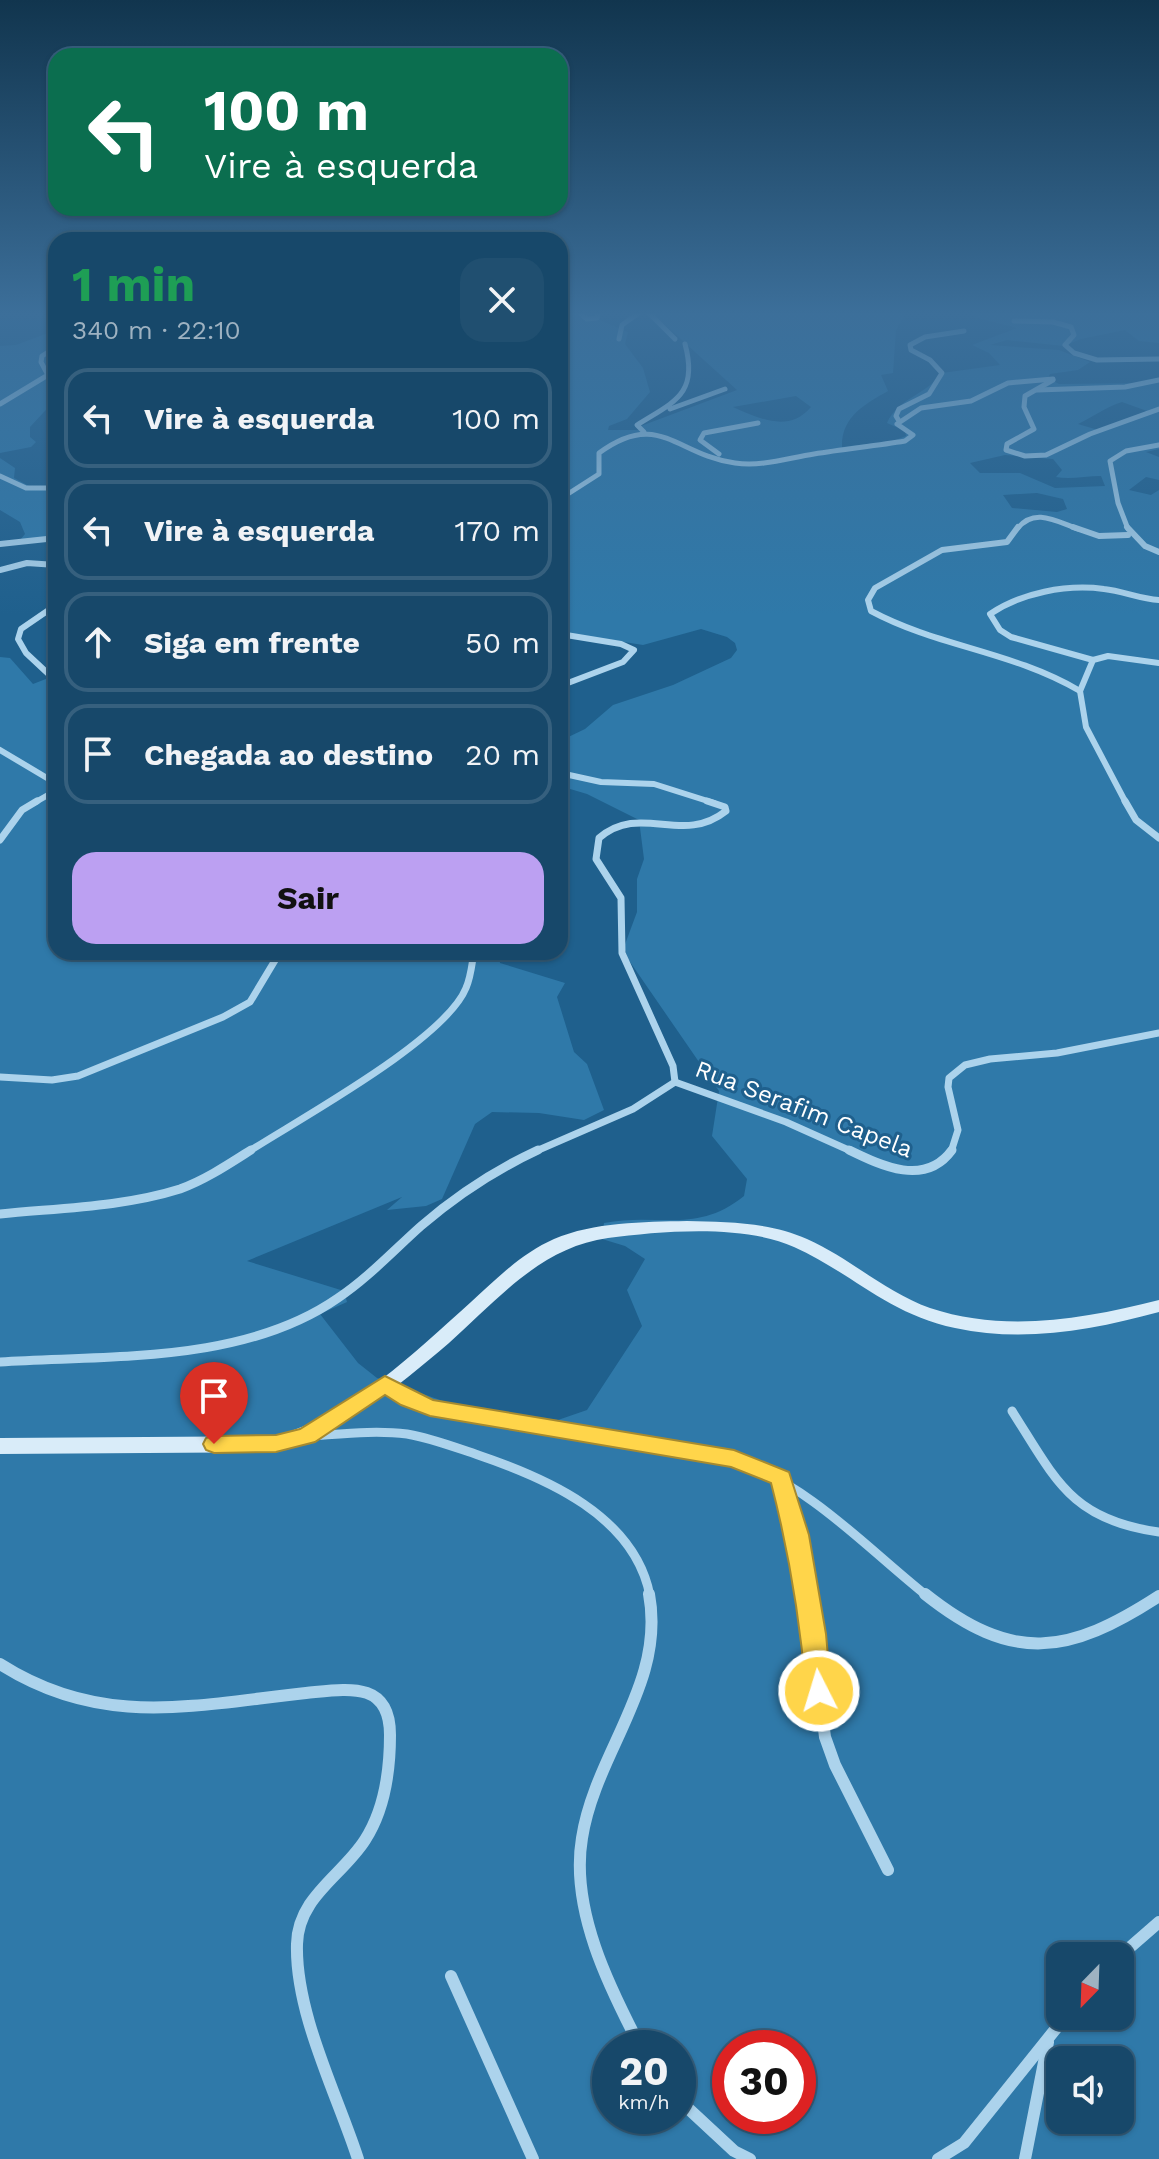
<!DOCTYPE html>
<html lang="pt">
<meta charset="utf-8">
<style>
body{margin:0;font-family:"Work Sans",sans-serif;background:#204f70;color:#f1f3f6;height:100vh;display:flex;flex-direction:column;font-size:30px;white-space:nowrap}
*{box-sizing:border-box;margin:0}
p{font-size:26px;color:#9eb2c1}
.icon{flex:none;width:44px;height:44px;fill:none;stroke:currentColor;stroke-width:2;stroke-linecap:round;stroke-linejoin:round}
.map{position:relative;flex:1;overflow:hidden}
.drawer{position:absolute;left:48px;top:232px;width:520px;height:728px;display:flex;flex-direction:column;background:#17486a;border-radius:24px;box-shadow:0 2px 6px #0004,0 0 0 2px #36607e}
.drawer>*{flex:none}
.top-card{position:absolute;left:48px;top:48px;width:520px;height:168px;border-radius:24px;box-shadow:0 2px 6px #0004,0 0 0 2px #36607e;background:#0b6e4f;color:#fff;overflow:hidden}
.needle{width:52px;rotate:203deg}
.tools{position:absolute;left:1046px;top:1942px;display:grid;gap:16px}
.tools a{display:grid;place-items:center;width:88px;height:88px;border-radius:16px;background:#17486a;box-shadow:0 2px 6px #0004,0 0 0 2px #36607e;font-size:40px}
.speed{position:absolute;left:592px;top:2030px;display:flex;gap:16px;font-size:40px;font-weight:700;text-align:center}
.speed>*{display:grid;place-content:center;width:104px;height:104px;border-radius:50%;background:#17486a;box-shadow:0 2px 6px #0004,0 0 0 2px #36607e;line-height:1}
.speed small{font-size:20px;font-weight:400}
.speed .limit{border:12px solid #d22;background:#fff;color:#111}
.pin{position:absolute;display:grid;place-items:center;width:68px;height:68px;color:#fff;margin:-82px -34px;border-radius:50% 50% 50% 0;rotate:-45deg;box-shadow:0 0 8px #0007}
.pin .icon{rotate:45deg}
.me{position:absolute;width:88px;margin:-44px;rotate:355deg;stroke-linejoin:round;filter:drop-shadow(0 0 6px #0008)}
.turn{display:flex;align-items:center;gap:28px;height:168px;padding:0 24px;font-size:36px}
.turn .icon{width:104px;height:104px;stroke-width:2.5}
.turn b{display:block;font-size:56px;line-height:68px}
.round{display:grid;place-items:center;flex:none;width:84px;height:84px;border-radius:24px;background:#204f70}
.summary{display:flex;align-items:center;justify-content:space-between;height:136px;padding:0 24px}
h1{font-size:48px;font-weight:700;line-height:60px;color:#1e9e55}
.primary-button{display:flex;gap:16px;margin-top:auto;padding:16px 24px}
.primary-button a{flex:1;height:92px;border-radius:24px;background:#bca0f2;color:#111;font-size:32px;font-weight:700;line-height:92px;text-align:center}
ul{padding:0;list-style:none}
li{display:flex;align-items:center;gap:24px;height:100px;margin:0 16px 12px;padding:0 8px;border:4px solid #36607e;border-radius:24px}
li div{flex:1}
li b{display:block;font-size:30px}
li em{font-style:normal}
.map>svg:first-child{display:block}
.green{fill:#2f79a9;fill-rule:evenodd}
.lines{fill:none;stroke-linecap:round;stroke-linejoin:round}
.street-far4{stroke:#acd3ec;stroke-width:5}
.street-far3{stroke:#acd3ec;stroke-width:6}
.street-far2{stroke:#acd3ec;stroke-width:7}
.street-far1{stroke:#acd3ec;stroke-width:9}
.street{stroke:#acd3ec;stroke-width:12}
.secondary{fill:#d9ecf9;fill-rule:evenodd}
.route{fill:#ffd54a;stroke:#a68a30;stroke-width:2}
.labels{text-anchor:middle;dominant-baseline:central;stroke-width:6;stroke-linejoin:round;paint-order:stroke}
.street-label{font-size:24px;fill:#fff;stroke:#1f608d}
</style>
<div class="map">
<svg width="1159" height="2159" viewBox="0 0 1159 2159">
<rect width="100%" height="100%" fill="#1f608d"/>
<g class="green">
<path d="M560,313H598L600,320L628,332L625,344L643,368L650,392L627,419L609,426L608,430H643L641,426L737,390L652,313H906L896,330L893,373L881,375L888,391C865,404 841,417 842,447L893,441L906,436L905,431L887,423C898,398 923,397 942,373L1000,365L989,353L972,345L1017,328L977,318L971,313H1159V343L1139,341L1125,330L1081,339L1064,346L1007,340L990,345L1059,350L1090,362L1078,370L1050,374L1048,378L1059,384L1148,383L1159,379V449L1146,452L1159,457V480L1146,477L1129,490L1151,495L1159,490V2159H0V657L10,658L33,684L56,675V952H499L500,963L565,983L557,997L574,1052L587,1064L604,1110L584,1120L539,1113L492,1112L475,1124L442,1199L426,1206L387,1210L402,1197L247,1261L344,1291L347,1302L320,1314L358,1363L377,1378L446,1402L506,1415L558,1420L587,1410L642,1326L627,1290L645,1259L625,1246L602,1239L604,1223C657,1212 696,1235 744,1196L747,1179L712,1136L719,1091L628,959L624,947L637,912V879L644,859L639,820L587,794L560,786V741L585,729L613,705L673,685L731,658L737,650L735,643L727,637L701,629L643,645L560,632ZM796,396L811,407C789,433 760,419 733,407ZM1122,402L1147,411L1098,430L1078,424C1093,417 1106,407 1122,402ZM1005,455L1053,459L1062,470L1056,477C1070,480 1085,476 1101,476L1105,486L1055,488L1020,473H980L970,463ZM1037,493L1063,499L1067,509L1057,512L1012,508L1003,495ZM1060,1956H1120V2016H1060ZM610,2048H678V2116H610ZM730,2048H798V2116H730ZM1060,2060H1120V2120H1060Z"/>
<polygon points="56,330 56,399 30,427 30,437 36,442 31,447 0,453 0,346 16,345"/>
<polygon points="0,458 15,468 14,478 29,486 56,487 56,538 20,540 25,534 20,522 0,510"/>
</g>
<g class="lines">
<g class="street-far4">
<polyline points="580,313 587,319 597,318 598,313"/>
<polyline points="649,313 675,339"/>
<polyline points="1014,321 1053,322 1071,327 1074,335 1065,345 1074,353 1097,360 1159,359"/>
<polyline points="619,339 622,325 639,313"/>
<polyline points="1053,380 1025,396 1024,407 1034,429 1007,444 1006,450 1025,456 1046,455 1090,434 1159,409"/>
<polyline points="1037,390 1125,387 1159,380"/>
<polyline points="0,404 48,375 41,362 42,356 56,347"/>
<polyline points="670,409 725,389"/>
<polyline points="899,421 896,416 899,409 929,394 942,373 930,360 911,350 910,345 925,337 964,331"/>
<path d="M644,432L637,425C673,402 699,395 685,344"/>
<polyline points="719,454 700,440 704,433 758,423"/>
<polyline points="0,476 26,488 56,488"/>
<path d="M560,499L599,474V453C659,409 676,455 735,463C762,467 788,458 814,454C844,449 875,446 905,441L913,435L897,424L921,408L971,401L1008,383L1053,379"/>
<path d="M1017,529C1034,507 1056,521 1078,529"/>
<polyline points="1128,529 1118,503 1110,461 1126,451 1159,445"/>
</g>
<g class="street-far3">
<path d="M1018,527L1007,542L942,550L875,588L868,600L871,611C938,647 1012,651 1080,691"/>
<polyline points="1073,527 1099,536 1128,535"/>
<polyline points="1127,527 1145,546 1159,552"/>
<polyline points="0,544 56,538"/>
<polyline points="0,570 27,563 56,565"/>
<polyline points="56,605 21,629 18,639 26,653 56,681"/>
<polyline points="560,634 621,644 634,650 623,662 560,686"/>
<polyline points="560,647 563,653 560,655"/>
<path d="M1093,660L1011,637L1000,630L990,614C1021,593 1066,584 1104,589C1123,591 1140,599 1159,600"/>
<polyline points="0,750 52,781 56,787 55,791 34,803"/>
<polyline points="560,773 601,782 654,784 714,803"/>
<polyline points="1126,803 1086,727 1080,691 1093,660 1108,656 1159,663"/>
</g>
<g class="street-far2">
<polyline points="1125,801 1136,820 1159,838"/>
<polyline points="0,840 22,810 37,801"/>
<polyline points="0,1077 52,1080 78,1076 223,1017 250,1002 280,952"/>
<path d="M675,1082L673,1066L622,953L621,898L596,859L599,838C641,802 682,846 726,811L725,807L707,801"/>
<polyline points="675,1082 786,1122 853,1152"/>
<path d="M248,1152C299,1119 445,1040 466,988C471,977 472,963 474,952"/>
<polyline points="534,1152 633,1109 675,1082"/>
<polyline points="951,1152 958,1130 948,1087 949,1078 965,1065 990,1059 1057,1053 1159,1033"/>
</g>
<g class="street-far1">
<path d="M849,1150C882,1166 925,1187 952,1150"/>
<path d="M0,1214C59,1208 123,1207 180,1189C205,1180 229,1164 251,1150"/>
<path d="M0,1362C110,1355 243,1364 338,1298C368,1278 394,1250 421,1226C457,1195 495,1170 538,1150"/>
<path d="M385,1384L409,1399L430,1407L734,1458C815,1490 861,1543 927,1596"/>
<path d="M1012,1411C1056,1480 1071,1520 1159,1532"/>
<path d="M309,1436C341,1434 375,1430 407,1434C431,1438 454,1447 478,1455C546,1478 635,1516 650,1596"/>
<polyline points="781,1479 797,1535 807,1596"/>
</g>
<g class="street">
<polyline points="807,1594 825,1737 835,1765 888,1870"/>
<path d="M925,1594C1013,1664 1068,1655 1159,1596"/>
<path d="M0,1664C102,1729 193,1705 306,1693C347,1689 390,1680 390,1735C390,1771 385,1809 365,1840C342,1876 298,1897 297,1944C295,2013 337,2094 358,2159"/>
<polyline points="1120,1956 1159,1922"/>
<polyline points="451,1976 533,2159"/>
<path d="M641,2048C609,1987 570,1909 582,1838C595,1753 666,1684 649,1594"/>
<polyline points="678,2099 734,2151 750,2159"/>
<polyline points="938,2159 964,2143 1066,2016"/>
<polyline points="1025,2159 1048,2042"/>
</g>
<path class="secondary" d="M687,1221C727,1222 770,1222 807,1239C850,1258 885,1292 930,1308C1005,1333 1084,1319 1159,1300V1312C1092,1330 1024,1343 955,1328C888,1314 852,1273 794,1247C743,1224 662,1231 608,1238C541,1247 497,1300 449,1343C396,1388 343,1432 276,1452L0,1454V1438L276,1436C351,1415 414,1353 471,1302C496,1279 522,1253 554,1239C594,1222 643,1222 687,1221Z"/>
</g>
<linearGradient id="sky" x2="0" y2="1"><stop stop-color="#11354e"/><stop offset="0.51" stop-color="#3c6f9a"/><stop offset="1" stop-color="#3c6f9a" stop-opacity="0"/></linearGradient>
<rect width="1159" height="615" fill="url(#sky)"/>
<path class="route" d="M385,1376L433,1400L734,1450L789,1472L809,1535L826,1634L831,1691L828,1698L819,1701L810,1698L806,1691C800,1620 789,1552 771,1483L731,1467L430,1416L401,1405L385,1395L315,1442L276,1452L214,1453L206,1450L203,1444L206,1438L214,1436L276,1435L300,1429Z"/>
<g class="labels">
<g class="street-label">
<text transform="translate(804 1109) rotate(21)">Rua Serafim Capela</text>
</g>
</g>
</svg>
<div class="tools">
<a><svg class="needle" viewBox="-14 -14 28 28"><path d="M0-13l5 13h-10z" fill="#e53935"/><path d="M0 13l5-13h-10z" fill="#9eb2c1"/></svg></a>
<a><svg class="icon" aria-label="sound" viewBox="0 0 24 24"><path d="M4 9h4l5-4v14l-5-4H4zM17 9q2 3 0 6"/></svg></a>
</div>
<div class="speed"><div>20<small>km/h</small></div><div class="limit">30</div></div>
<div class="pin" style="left:214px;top:1444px;background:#d93025"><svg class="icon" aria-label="arrive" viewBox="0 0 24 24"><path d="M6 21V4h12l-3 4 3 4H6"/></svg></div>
<svg class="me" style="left:819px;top:1691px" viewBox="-20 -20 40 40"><circle r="17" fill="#ffd54a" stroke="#fff" stroke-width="3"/><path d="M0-11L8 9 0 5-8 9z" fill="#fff"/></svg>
<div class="top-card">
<div class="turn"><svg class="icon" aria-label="left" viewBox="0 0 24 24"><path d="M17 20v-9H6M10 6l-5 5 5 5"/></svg><div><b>100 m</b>Vire à esquerda</div></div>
</div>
<section class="drawer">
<div class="summary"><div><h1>1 min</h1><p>340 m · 22:10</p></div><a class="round"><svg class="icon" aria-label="close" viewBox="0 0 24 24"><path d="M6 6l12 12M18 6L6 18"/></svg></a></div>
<ul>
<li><svg class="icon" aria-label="left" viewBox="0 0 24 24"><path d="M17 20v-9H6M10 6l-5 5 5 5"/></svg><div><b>Vire à esquerda</b></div><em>100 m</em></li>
<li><svg class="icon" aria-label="left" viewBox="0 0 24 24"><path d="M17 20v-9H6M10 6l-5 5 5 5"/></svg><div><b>Vire à esquerda</b></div><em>170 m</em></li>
<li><svg class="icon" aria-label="ahead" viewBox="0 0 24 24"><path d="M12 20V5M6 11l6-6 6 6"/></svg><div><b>Siga em frente</b></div><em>50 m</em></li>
<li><svg class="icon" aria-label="arrive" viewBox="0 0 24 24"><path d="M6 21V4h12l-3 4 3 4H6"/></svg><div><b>Chegada ao destino</b></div><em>20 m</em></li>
</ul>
<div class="primary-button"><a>Sair</a></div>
</section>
</div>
